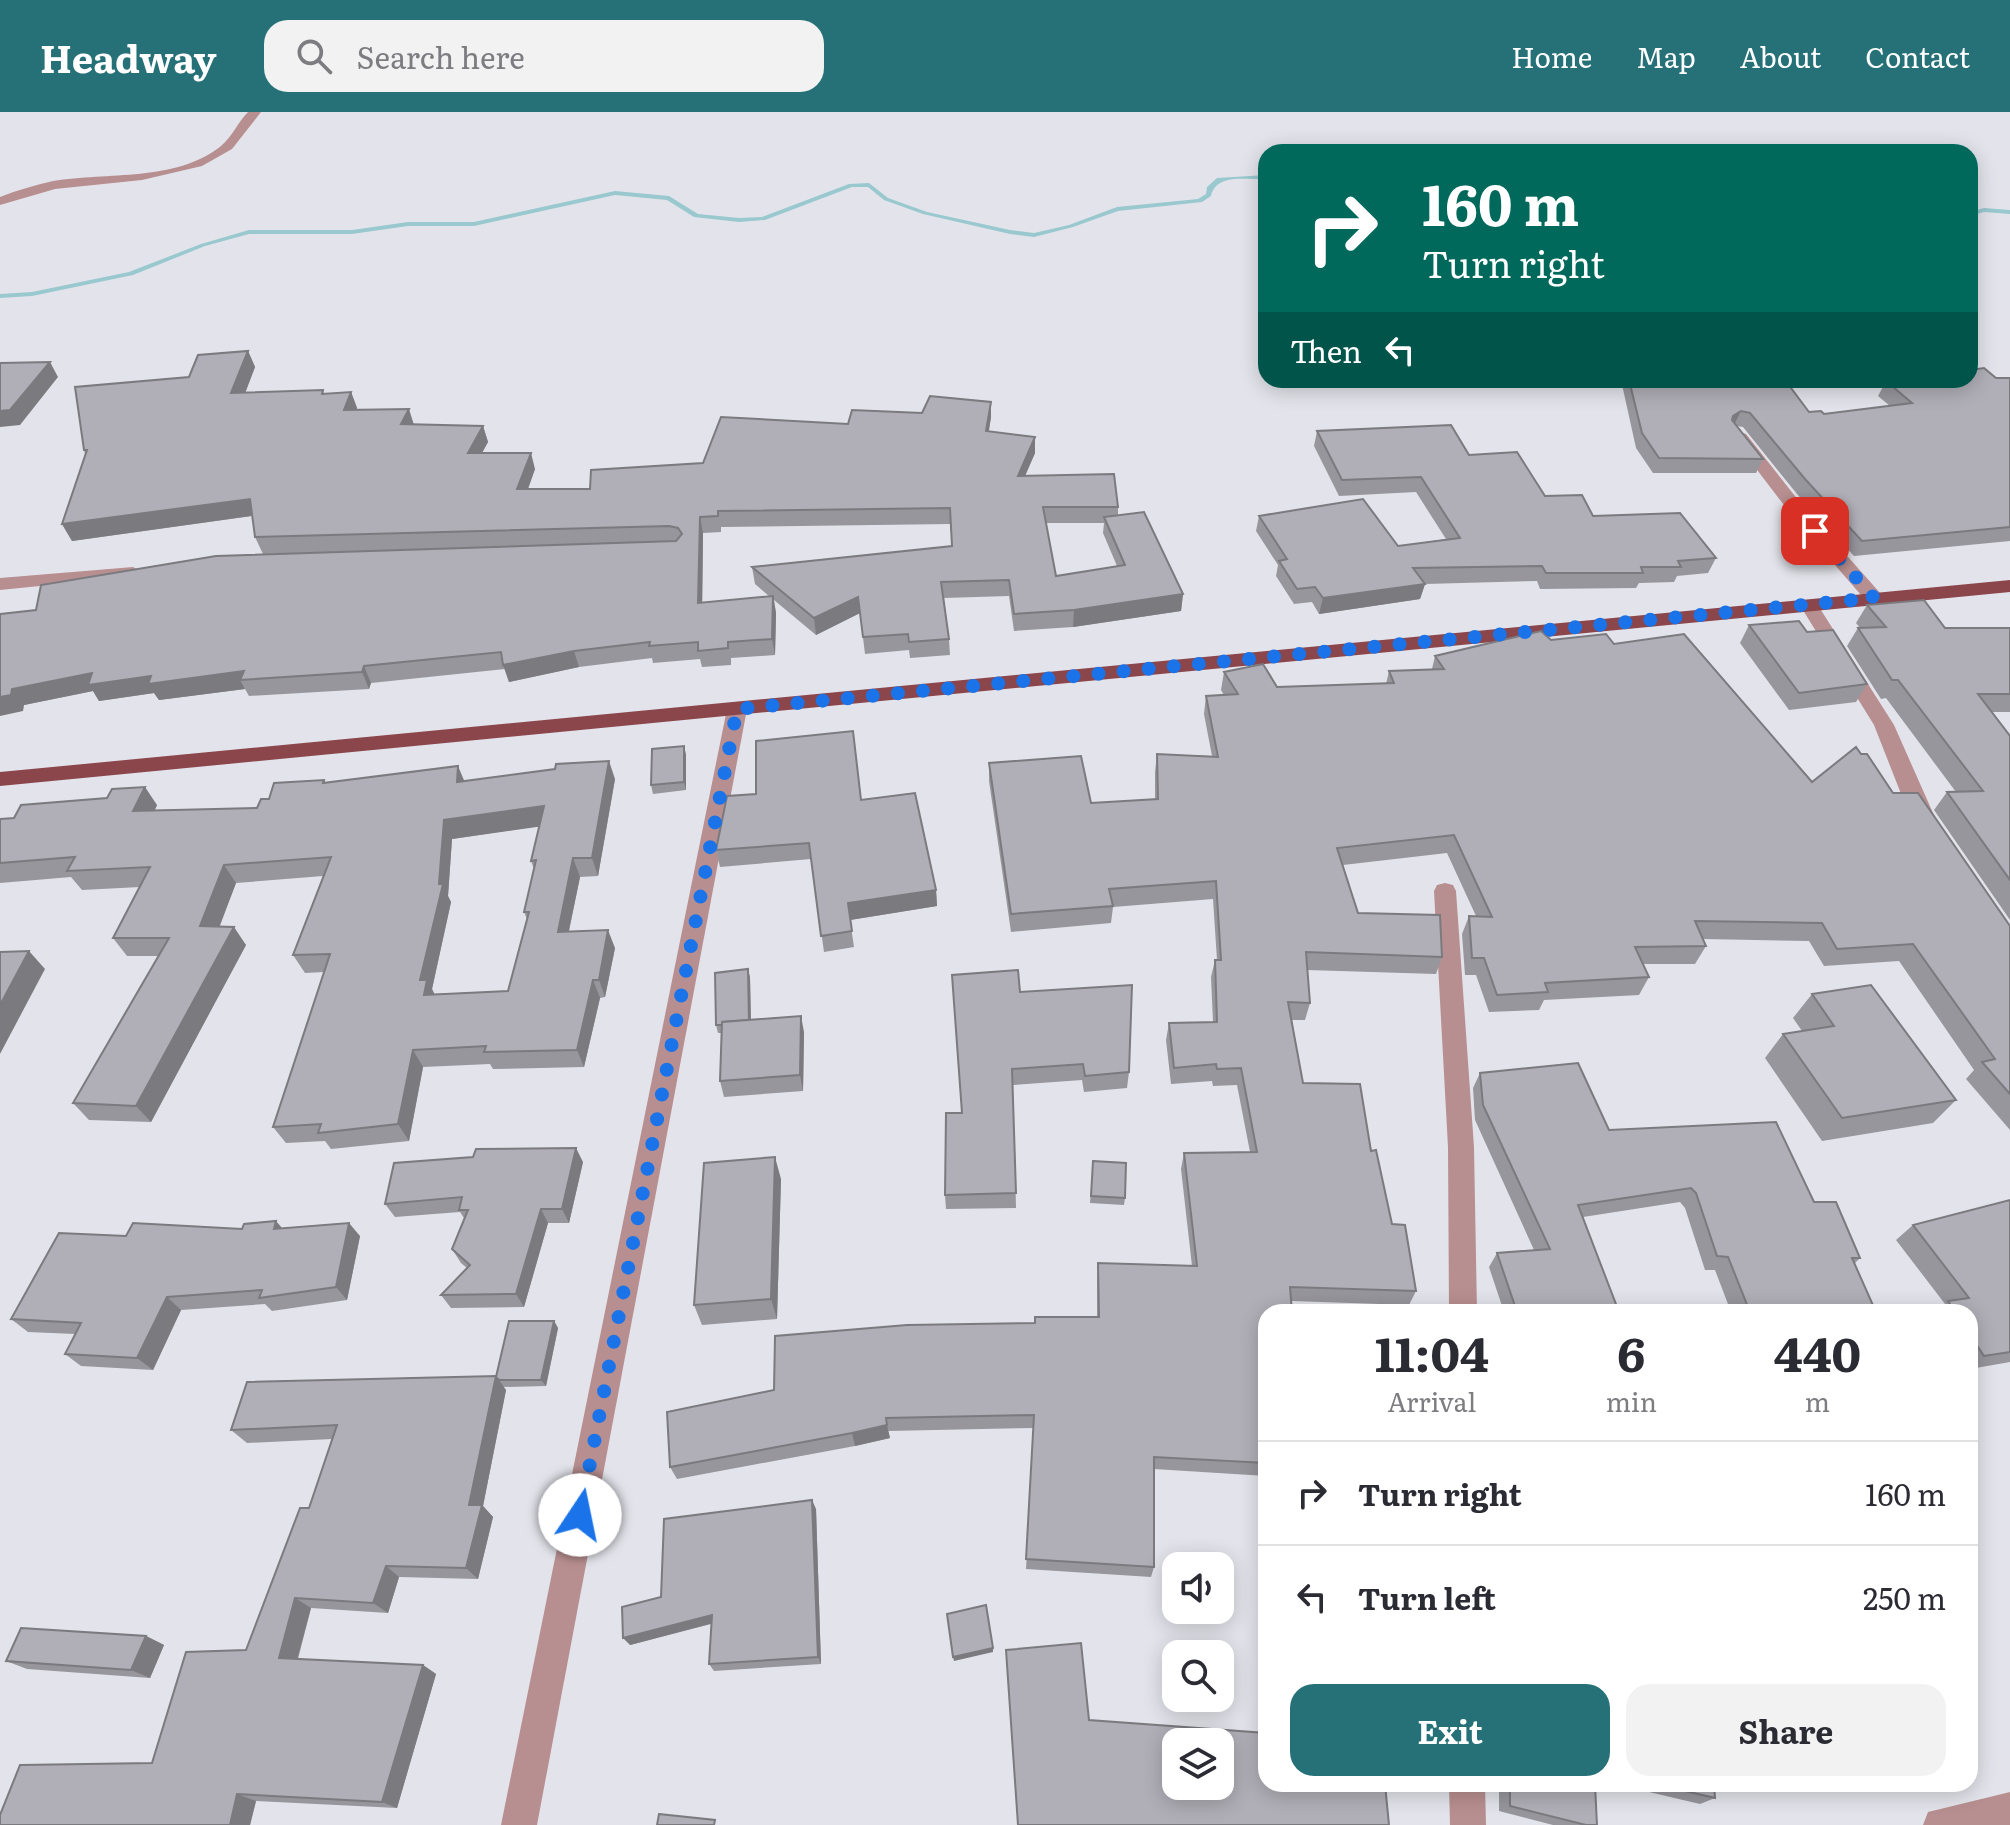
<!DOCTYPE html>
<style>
body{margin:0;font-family:Literata,serif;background:#f2f2f3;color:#2b2b33;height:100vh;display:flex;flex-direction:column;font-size:30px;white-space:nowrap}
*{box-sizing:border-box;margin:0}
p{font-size:26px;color:#7c7c81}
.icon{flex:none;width:44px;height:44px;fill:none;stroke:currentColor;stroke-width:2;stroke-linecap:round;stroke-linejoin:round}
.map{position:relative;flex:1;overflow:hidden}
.details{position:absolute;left:1258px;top:1192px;width:720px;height:488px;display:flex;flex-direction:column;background:#fff;border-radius:24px;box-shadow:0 4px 20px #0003}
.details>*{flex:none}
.banner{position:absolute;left:1258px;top:32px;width:720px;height:244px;border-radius:24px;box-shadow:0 4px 20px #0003;background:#00695c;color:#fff;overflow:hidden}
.fabs{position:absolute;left:1162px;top:1440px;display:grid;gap:16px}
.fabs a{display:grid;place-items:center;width:72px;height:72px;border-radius:16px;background:#fff;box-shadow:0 4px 20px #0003;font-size:40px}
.pin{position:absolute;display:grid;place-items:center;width:68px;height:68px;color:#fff;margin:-34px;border-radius:16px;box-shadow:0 4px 12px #0006}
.me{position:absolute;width:88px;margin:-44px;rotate:11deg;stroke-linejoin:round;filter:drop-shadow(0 0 6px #0008)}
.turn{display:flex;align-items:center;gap:28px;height:168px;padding:0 32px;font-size:36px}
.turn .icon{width:104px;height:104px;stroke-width:2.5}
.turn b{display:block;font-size:56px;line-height:68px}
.then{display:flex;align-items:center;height:76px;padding:0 32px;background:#0003;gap:16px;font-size:30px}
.eta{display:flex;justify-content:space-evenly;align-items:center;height:136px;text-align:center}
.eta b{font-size:48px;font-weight:700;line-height:56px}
.cta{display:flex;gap:16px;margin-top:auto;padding:16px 32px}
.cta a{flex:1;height:92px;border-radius:24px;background:#267078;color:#fff;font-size:32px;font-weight:700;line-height:92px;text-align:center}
.cta a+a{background:#f2f2f3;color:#2b2b33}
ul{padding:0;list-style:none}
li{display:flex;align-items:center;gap:24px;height:104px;padding:0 32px;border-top:2px solid #e1e1e2}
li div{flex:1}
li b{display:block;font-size:30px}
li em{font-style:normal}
header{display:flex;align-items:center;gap:48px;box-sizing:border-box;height:112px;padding:0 40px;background:#267078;color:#fff}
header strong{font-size:38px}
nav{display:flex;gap:44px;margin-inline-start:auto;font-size:28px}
.search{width:560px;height:72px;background:#f2f2f3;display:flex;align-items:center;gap:20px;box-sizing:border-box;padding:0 28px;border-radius:24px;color:#7c7c81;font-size:30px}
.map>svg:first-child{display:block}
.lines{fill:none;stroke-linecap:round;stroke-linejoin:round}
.stream{fill:#99c8cf;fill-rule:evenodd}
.minor{fill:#b88f90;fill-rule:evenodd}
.major{fill:#8b464c;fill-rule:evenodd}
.wall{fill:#97969d;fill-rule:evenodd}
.shaded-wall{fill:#7b7a7f}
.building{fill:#b0aeb6;stroke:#7b7a7f;stroke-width:2;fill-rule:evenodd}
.route{stroke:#1a73e8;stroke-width:14;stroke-dasharray:0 25.2}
</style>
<header>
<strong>Headway</strong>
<div class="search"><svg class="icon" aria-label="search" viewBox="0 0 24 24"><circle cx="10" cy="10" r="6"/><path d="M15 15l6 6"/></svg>Search here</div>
<nav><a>Home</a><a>Map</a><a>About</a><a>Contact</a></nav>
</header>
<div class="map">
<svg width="2010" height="1713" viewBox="0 0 2010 1713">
<rect width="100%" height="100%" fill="#e3e4eb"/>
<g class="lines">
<g class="stream">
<path d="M1266,63V67C1246,68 1216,61 1211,84L1202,90L1118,99L1073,115L1034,125L1010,122L923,102L884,88L868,75H852L765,108L739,110L694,105L667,88L615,83L474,114H408L352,122H249L205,134L133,163L32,184L0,186V182L32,180L129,160L201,132L249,118H352L408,110H474L615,79L669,84L698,102L739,106L762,105L849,72L869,71L888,86L927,100L1010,118L1034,121L1069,113L1117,95L1198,87L1206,82L1207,75L1217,66Z"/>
<polygon points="1984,96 2010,98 2010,102 1984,100 1970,104 1970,100"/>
</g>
<g class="minor">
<path d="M248,0H261L232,37L202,54L142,68L55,77L0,93V85C18,78 35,73 53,69C107,60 176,70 221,34C232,25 238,10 248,0Z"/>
<polygon points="1740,320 1746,322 1802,393 1881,482 1883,486 1881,490 1867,490 1790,401 1732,325"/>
<polygon points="133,455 142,460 139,464 0,478 0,466"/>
<polygon points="1810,489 1819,495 1894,613 1937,710 1934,715 1918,715 1907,697 1874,613 1801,495"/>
<polygon points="737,590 747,597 537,1713 501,1713 727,597"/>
<polygon points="1445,771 1453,773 1456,779 1474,1035 1477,1200 1449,1200 1448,1035 1434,779 1437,773"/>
<polygon points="1449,1672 1485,1672 1486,1713 1450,1713"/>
<polygon points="2010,1680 2010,1713 1923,1713 1928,1700"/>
</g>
<polygon class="major" points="2010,468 2010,480 0,674 0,660"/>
</g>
<g class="wall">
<path d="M248,239L255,255L245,281L323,278L324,282L351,280L357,296L356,298L414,312L483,314L488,330L482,341L535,357L528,377H590L703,351L848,312L991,290V305L989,319L1035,341L1025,364L1118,395V404L1183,482L1181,499L1073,515L1014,519L1009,484L944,486L949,527L950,543L910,546L909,538L865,542L860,501L816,523L774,488L776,501L775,543L731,546V553L702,555L700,547L653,551L652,546L579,555L509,570L505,557L371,571L369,577L249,584L245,577L159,588L154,581L99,589L93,579L24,593L23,599L36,498L433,437L263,442L255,425L252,404L72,429L62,412L85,342L84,338L189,265ZM1046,411H1104L1103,421L1117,454L1056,464ZM950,412L952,434L752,455L755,472L770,485L702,491L703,421L721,420V415Z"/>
<polygon points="2010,266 2010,429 1854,444 1797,382 1743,315 1737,314 1763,347 1756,361 1653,361 1636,336 1621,268 1785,268 1809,300 1824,302 1890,294 1878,284 1886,269"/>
<polygon points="1317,319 1469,343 1545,384 1593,404 1716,446 1708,461 1677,464 1674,470 1639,471 1636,476 1540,477 1537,469 1425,472 1420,487 1319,502 1312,490 1294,492 1276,464 1278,453 1256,419 1259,404 1398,434 1446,427 1416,380 1339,384 1314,334"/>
<polygon points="1867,493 1945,516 2010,516 2010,600 1992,600 2010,624 2010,808 1934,698 1947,680 1956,680 1886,586 1881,587 1847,534 1858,516 1860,516 1856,511"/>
<polygon points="1749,513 1807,520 1867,572 1856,590 1789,598 1740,531"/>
<polygon points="1551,528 1614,532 1812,670 1893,681 2010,814 2010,1018 1966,967 1974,958 1899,849 1824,854 1809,829 1703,827 1706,834 1695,852 1643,852 1649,865 1639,883 1544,888 1539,898 1489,900 1476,863 1465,863 1462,822 1469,804 1476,804 1447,741 1343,753 1358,801 1442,845 1436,862 1307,858 1310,891 1305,908 1292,908 1303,971 1371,1039 1392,1112 1416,1179 1409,1193 1291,1189 1266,1200 1266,1364 1154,1357 1154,1455 1151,1465 1026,1457 1034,1316 888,1319 890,1326 855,1334 677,1367 670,1355 774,1278 1035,1211 1097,1205 1097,1166 1098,1151 1192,1154 1181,1057 1184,1041 1250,1040 1237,973 1213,974 1212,969 1171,972 1166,928 1169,911 1213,910 1211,865 1215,848 1217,848 1213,787 1113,795 1111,811 1011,820 989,669 989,651 1091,691 1155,688 1155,660 1157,642 1212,644 1204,602 1206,584 1224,583 1221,578 1224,560 1277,575 1386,572 1389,559 1432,557 1435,544"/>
<polygon points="684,634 686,643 686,678 653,682 651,673"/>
<path d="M615,667L598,764L580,765L569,819L615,836L605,885L600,886L584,955L493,957L490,952L423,955L409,1029L331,1037L325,1029L286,1031L273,1015L324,860L305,861L293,843L323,764L236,771L219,814L246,833L151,1010L89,1008L73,991L158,844H127L113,826L140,775L82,778L71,765L0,771V707L157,693L155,698L257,696L269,687L324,668L325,670ZM539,714L531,749L534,757L524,800L527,807L508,879L434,882L432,877L451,790L448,784L452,727Z"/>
<polygon points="861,688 936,778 937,794 850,808 854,835 824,840 811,747 720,755 716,738"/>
<polygon points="748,857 750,866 751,908 804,920 803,979 724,985 720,969 722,921 718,921 716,913"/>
<polygon points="1020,880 1129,960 1127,976 1084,980 1082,968 1013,973 1016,1096 946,1097 945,1083 961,1001"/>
<polygon points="1812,882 1956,988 1933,1011 1822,1029 1765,946 1783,922 1802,919 1793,906"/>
<polygon points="1480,961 1609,1018 1814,1090 1860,1146 1854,1152 1876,1200 1731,1200 1715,1158 1705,1158 1685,1096 1680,1090 1583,1105 1619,1200 1504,1200 1489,1155 1497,1141 1534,1138 1475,1008 1473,976"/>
<polygon points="1093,1049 1125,1086 1124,1093 1090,1091"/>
<polygon points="583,1050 569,1111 548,1111 524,1195 451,1196 441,1183 467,1156 461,1151 452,1137 464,1106 460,1100 395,1105 385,1092"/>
<polygon points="781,1067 777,1207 702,1213 694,1193"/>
<polygon points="2010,1088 2010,1250 1970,1257 1970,1200 1935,1200 1945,1192 1896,1128 1913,1113"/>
<polygon points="282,1116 360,1124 347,1188 272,1199 265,1192 181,1198 153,1258 81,1254 65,1242 75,1222 28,1220 11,1207 126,1124"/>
<polygon points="554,1209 558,1216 546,1274 503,1275 506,1278 483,1394 493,1405 478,1467 399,1465 388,1501 311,1496 298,1547 423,1553 436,1562 397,1696 256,1689 250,1713 152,1651 246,1538 309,1396 332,1327 247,1331 231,1318 496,1264"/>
<polygon points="816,1397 821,1552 714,1559 709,1552 711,1512 630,1533 661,1485"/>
<polygon points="1266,1497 1266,1672 1389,1713 1018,1713 1006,1538 1089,1608 1261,1621 1261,1506"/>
<polygon points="146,1524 164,1533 150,1566 27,1557 6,1549"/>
<polygon points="1499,1672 1595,1672 1597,1713 1553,1713 1499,1699"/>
<polygon points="1615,1672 1714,1672 1715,1686 1700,1692"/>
</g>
<g class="shaded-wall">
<polygon points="248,239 255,255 239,297 231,281"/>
<polygon points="50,250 58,265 20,313 0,315 0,299"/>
<polygon points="351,280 357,296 350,314 344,298"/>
<polygon points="991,290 991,305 986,334 986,319"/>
<polygon points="409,297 414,313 401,312"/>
<polygon points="1741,299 1734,313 1726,318 1733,304"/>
<polygon points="483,314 488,330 473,357 468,341"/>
<polygon points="1035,325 1035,341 1018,380 1018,364"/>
<polygon points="531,341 535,357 522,393 517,377"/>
<polygon points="250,387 257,403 72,429 62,412"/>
<polygon points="700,405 703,421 702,508 698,491"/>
<polygon points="1425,472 1420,487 1319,502 1323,486"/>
<polygon points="1183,482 1181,499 1073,515 1074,498"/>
<polygon points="773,484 776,501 775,543 772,527"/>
<polygon points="858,485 860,501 816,523 814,506"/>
<polygon points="574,539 579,555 509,570 503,553"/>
<polygon points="364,554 371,571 369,577 362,560"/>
<polygon points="244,559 240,568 245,577 159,588 154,581 99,589 93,579 24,593 23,599 0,604 0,585 12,577 92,561 151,564"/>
<polygon points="684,634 686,643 686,678 684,670"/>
<polygon points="609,649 615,667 598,764 592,746"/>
<polygon points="458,654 466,673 457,670"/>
<polygon points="145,675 157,693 146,717 133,699"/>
<polygon points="544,694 551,713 452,727 448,784 451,790 432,877 436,885 424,883 420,868 439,772 444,708"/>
<polygon points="573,746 580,765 565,837 558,820"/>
<polygon points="224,753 236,771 213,832 200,814"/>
<polygon points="936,778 937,794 850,808 848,791"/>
<polygon points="234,815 246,833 151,1010 136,994"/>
<polygon points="608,818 615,836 605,885 599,868"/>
<polygon points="29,839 45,857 0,942 0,893"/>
<polygon points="748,857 750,866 751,917 749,909"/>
<polygon points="593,868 600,886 584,955 577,938"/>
<polygon points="801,904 804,920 803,979 800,963"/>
<polygon points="413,938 423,955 409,1029 398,1012"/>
<polygon points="576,1036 583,1050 569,1111 562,1097"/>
<polygon points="775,1045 781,1067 777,1207 771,1187"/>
<polygon points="541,1097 548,1111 524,1195 516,1182"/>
<polygon points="276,1109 288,1123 274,1117"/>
<polygon points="349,1111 360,1124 347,1188 336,1175"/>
<polygon points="167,1185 181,1198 153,1258 137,1246"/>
<polygon points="554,1209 558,1216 546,1274 541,1268"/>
<polygon points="496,1264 506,1278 483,1394 493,1405 478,1467 466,1456 469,1393"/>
<polygon points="887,1313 890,1326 855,1334 852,1321"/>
<polygon points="812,1388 816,1397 821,1552 818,1545"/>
<polygon points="386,1454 399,1465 388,1501 373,1491"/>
<polygon points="295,1486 311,1496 295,1555 279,1546"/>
<polygon points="712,1503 717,1510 630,1533 623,1526"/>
<polygon points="146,1524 164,1533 150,1566 131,1558"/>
<polygon points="993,1536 993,1540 954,1549 953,1545"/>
<polygon points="423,1553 436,1562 397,1696 382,1690"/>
<polygon points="237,1682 256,1689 250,1713 230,1713"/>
</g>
<g class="building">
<polygon points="248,239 231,281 323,278 322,282 351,280 344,298 409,297 401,312 483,314 468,341 531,341 517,377 590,377 591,358 703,351 721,305 848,312 852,298 922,301 930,284 991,290 986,319 1035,325 1018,364 1114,362 1118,395 1043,395 1056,464 1125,453 1104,405 1144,400 1183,482 1074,498 1014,502 1009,468 941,470 949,527 909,530 908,522 863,525 858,485 814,506 752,455 952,434 950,396 718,399 718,404 700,405 698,491 773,484 772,527 728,530 728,536 698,539 698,530 649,534 650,530 574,539 503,553 501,540 364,554 362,560 240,568 244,559 148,572 151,564 88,573 92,561 12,577 11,583 0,585 0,502 36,498 41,473 216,444 676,429 682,422 678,416 669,414 255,425 250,387 62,412 87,338 84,338 75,275 189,265 198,243"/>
<polygon points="50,250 10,298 0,299 0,251"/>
<polygon points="1984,256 1996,266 2010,266 2010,415 1862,429 1805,367 1750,301 1741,299 1733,304 1732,308 1763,347 1659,346 1642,321 1629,268 1785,268 1809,300 1821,299 1824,302 1912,291 1886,269 1894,268 1970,268 1970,258"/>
<polygon points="1451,313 1469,343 1517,340 1545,384 1582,383 1593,404 1680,401 1716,446 1678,449 1681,455 1641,455 1643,461 1546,461 1542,454 1413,456 1425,472 1323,486 1315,475 1297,477 1279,449 1287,447 1259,404 1363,387 1398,434 1460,426 1421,365 1342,368 1317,319"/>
<polygon points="1924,488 1945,516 2010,516 2010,582 1978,582 2010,624 2010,768 1947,680 1983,679 1898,568 1892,568 1858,516 1886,515 1867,493"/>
<polygon points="1799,509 1807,520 1833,518 1867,572 1799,581 1749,513"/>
<polygon points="1541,519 1551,528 1606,522 1614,532 1684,522 1812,670 1856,635 1861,642 1867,642 1893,681 1918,681 2010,814 2010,982 1982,950 1995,947 1913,832 1837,837 1822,811 1695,809 1706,834 1635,835 1649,865 1545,871 1548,880 1497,883 1484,846 1472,846 1469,804 1492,805 1454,723 1337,736 1358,801 1440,803 1442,845 1306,840 1310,891 1288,890 1303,971 1360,972 1371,1039 1376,1038 1392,1112 1405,1113 1416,1179 1290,1175 1292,1200 1266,1200 1266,1351 1154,1345 1154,1455 1026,1447 1034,1303 886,1306 887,1313 852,1321 670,1355 667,1300 774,1278 775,1224 907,1213 1035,1211 1035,1205 1099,1205 1098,1151 1197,1154 1184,1041 1257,1040 1241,956 1217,957 1216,952 1174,956 1169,911 1217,910 1215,848 1221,848 1216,769 1109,777 1113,794 1011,802 989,651 1081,644 1091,691 1158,687 1157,642 1218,645 1206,584 1238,582 1224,560 1263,552 1277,575 1394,571 1389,559 1444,557 1435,544"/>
<polygon points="853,619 861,688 915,681 936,778 848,791 852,819 821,824 809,731 716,738 727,684 756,682 756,629"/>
<polygon points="684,634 684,670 651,673 652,637"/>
<path d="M609,649L592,746H573L558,820L608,818L599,868H593L577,938L484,940L486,934L413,938L398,1012L318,1021L321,1012L273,1015L330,842L293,843L331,745L224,753L200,814L234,815L136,994L73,991L169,826H113L150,755L67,759L75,745L0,751V707L14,706L21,693L107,686L112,677L145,675L133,699L257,696L261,687H269L274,671L324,668L323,671L458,654L457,670L555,657L556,652ZM544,694L531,749L536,748L524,800H529L508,879L424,883L427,868H420L443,772H439L444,708Z"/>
<polygon points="29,839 0,893 0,840"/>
<polygon points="748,857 749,908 722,910 722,913 716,913 715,861"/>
<polygon points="1018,858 1020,880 1132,873 1129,960 1085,964 1083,952 1012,957 1016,1081 945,1083 946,1001 962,1001 952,863"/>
<polygon points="1871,873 1956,988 1842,1006 1783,922 1834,914 1812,882"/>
<polygon points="801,904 800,963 720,969 722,910"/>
<polygon points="1578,951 1609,1018 1776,1010 1814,1090 1836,1090 1860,1146 1852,1146 1876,1200 1750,1200 1728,1145 1717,1144 1696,1081 1691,1076 1578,1093 1619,1200 1517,1200 1497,1141 1550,1137 1483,993 1480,961"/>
<polygon points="576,1036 562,1097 541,1097 516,1182 441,1183 470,1153 452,1137 468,1098 459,1098 462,1085 385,1092 394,1051 473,1045 476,1037"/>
<polygon points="775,1045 771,1187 694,1193 704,1051"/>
<polygon points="1093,1049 1126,1051 1125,1086 1091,1084"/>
<polygon points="2010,1088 2010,1240 1984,1244 1970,1223 1970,1200 1955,1200 1948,1189 1969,1186 1913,1113"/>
<polygon points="276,1109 274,1117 349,1111 336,1175 259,1186 262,1178 167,1185 137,1246 65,1242 81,1211 11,1207 59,1121 126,1124 133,1111 242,1117 244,1112"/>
<polygon points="509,1209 554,1209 541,1268 499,1268 496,1265"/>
<polygon points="496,1264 469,1393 482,1393 466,1456 386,1454 373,1491 295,1486 279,1546 423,1553 382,1690 237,1682 230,1713 0,1713 0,1703 20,1653 152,1651 186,1540 246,1538 300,1396 309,1396 337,1313 231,1318 247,1270"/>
<polygon points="812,1388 818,1545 709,1552 712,1503 623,1526 622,1495 661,1485 664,1407"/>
<polygon points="986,1493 993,1536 953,1545 947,1502"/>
<polygon points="21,1516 146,1524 131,1558 6,1549"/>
<path d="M1081,1531L1089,1608L1266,1621V1672H1385L1389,1713H1018L1006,1538ZM1176,1630H1220V1674H1176Z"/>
<polygon points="1510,1672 1595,1672 1597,1713 1586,1713 1510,1694"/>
<polygon points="1655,1672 1714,1672 1715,1686"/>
<polygon points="659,1702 715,1708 714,1713 657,1713"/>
</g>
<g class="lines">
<polyline class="route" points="580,1403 737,597 1874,486 1815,419"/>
</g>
</svg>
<div class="fabs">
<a><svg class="icon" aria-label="sound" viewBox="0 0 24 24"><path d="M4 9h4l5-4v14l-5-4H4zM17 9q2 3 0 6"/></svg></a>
<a><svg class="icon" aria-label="search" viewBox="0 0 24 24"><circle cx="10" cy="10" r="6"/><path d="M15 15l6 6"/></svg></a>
<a><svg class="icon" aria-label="layers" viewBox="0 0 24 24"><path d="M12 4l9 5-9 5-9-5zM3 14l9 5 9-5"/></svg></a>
</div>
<div class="pin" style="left:1815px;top:419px;background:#d93025"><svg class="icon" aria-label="arrive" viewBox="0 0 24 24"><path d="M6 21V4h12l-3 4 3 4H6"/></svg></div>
<svg class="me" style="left:580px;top:1403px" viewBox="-20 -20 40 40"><circle r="19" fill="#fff"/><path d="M0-13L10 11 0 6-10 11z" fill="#1a73e8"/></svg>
<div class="banner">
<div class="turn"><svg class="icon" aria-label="right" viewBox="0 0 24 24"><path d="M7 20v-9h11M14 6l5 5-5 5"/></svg><div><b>160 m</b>Turn right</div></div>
<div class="then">Then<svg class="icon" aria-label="left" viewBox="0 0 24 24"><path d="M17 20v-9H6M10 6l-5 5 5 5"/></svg></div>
</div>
<section class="details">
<div class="eta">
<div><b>11:04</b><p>Arrival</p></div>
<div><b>6</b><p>min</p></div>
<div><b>440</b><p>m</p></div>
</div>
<ul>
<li><svg class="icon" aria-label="right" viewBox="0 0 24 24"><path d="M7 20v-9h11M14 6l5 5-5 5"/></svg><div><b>Turn right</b></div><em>160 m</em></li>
<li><svg class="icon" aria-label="left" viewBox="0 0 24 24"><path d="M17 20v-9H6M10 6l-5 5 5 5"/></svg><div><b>Turn left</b></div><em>250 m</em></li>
</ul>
<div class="cta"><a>Exit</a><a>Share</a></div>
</section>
</div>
